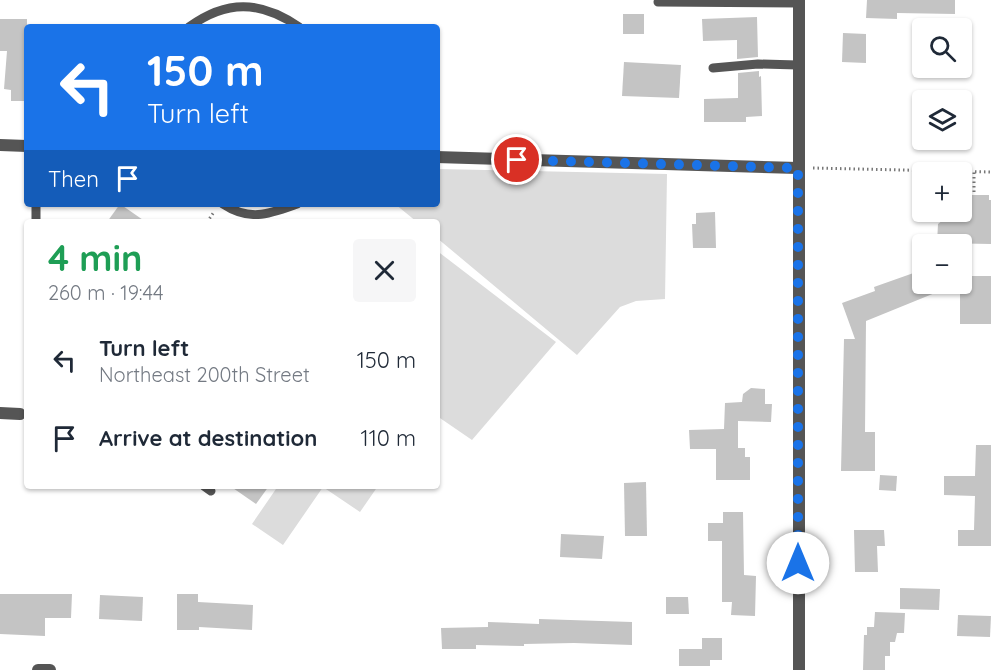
<!DOCTYPE html>
<meta charset="utf-8">
<style>
body{margin:0;font-family:Quicksand,sans-serif;background:#f6f6f7;color:#1f2937;height:100vh;display:flex;flex-direction:column;font-size:22px;white-space:nowrap}
*{box-sizing:border-box;margin:0}
p{font-size:20px;color:#747a83}
.icon{flex:none;width:33px;height:33px;fill:none;stroke:currentColor;stroke-width:2;stroke-linecap:round;stroke-linejoin:round}
.map{position:relative;flex:1;overflow:hidden}
.drawer{position:absolute;left:24px;top:219px;width:416px;height:270px;display:flex;flex-direction:column;background:#fff;border-radius:6px;box-shadow:0 2px 4px #0004}
.drawer>*{flex:none}
.top-card{position:absolute;left:24px;top:24px;width:416px;height:183px;border-radius:6px;box-shadow:0 2px 4px #0004;background:#1a73e8;color:#fff;overflow:hidden}
.buttons{position:absolute;left:912px;top:18px;display:grid;gap:12px}
.buttons a{display:grid;place-items:center;width:60px;height:60px;border-radius:6px;background:#fff;box-shadow:0 2px 4px #0004;font-size:30px}
.pin{position:absolute;display:grid;place-items:center;width:51px;height:51px;color:#fff;margin:-26px;border:3px solid #fff;border-radius:50%;box-shadow:0 2px 6px #0007}
.me{position:absolute;width:66px;margin:-33px;rotate:0deg;stroke-linejoin:round;filter:drop-shadow(0 0 4px #0008)}
.turn{display:flex;align-items:center;gap:21px;height:126px;padding:0 24px;font-size:27px}
.turn .icon{width:78px;height:78px;stroke-width:2.5}
.turn b{display:block;font-size:42px;line-height:51px}
.then{display:flex;align-items:center;height:57px;padding:0 24px;background:#0003;gap:12px;font-size:22px}
.round{display:grid;place-items:center;flex:none;width:63px;height:63px;border-radius:6px;background:#f6f6f7}
.head{display:flex;align-items:center;justify-content:space-between;height:102px;padding:0 24px}
h1{font-size:36px;font-weight:700;line-height:45px;color:#1e9e55}
ul{padding:0;list-style:none}
li{display:flex;align-items:center;gap:18px;height:78px;padding:0 24px}
li div{flex:1}
li b{display:block;font-size:22px}
li em{font-style:normal}
.map>svg:first-child{display:block}
.green{fill:#dcdcdc}
.building{fill:#c4c4c4}
.lines{fill:none;stroke-linecap:round;stroke-linejoin:round}
.path{stroke:#777;stroke-width:3;stroke-dasharray:1.5 3;stroke-linecap:butt}
.service{stroke:#555;stroke-width:9}
.minor{stroke:#555;stroke-width:12}
.tertiary{stroke:#555;stroke-width:12}
.route{stroke:#1a73e8;stroke-width:10;stroke-dasharray:0 18}
</style>
<div class="map">
<svg width="991" height="670" viewBox="0 0 991 670">
<rect width="100%" height="100%" fill="#fff"/>
<g class="green">
<polygon points="437,169 667,174 665,299 636,301 620,307 577,355 437,238 436,222 417,222 395,204 436,204"/>
<polygon points="436,250 556,342 472,440 437,416"/>
<polygon points="278,486 378,486 360,512 323,487 283,545 252,524"/>
</g>
<g class="building">
<polygon points="867,0 955,0 955,14 897,13 897,19 866,18"/>
<rect x="623" y="14" width="21" height="20"/>
<polygon points="757,17 758,57 737,59 737,40 703,41 702,19"/>
<polygon points="0,19 27,19 27,101 11,101 11,90 4,89 7,51 0,51"/>
<polygon points="843,33 866,34 866,63 842,62"/>
<polygon points="624,62 681,65 679,98 622,96"/>
<polygon points="759,71 759,77 761,76 762,116 746,117 746,122 704,122 704,99 738,98 738,73"/>
<polygon points="969,195 989,195 989,200 991,200 991,244 937,243 938,224 953,212 962,212 962,204"/>
<polygon points="120,204 146,222 107,222"/>
<polygon points="715,212 716,248 693,248 692,224 696,224 696,213"/>
<polygon points="922,270 922,284 957,284 866,321 865,432 875,432 875,471 841,471 844,339 855,339 842,303 875,291 874,287"/>
<polygon points="971,276 991,276 991,324 960,324 960,284 971,284"/>
<polygon points="751,388 765,389 765,404 772,404 771,422 738,421 738,448 745,448 745,457 750,457 750,480 716,480 716,449 690,449 689,430 724,429 725,403 742,402 743,394"/>
<polygon points="976,445 991,445 991,546 958,546 958,530 974,530 975,496 944,495 944,476 975,476"/>
<polygon points="880,475 897,476 896,491 879,490"/>
<polygon points="646,482 647,536 625,536 624,483"/>
<polygon points="230,486 269,486 256,504"/>
<polygon points="723,512 743,512 744,575 756,576 755,616 731,615 732,602 722,602 722,541 708,541 708,523 723,523"/>
<polygon points="854,530 884,530 885,546 877,546 878,572 855,572"/>
<polygon points="561,534 604,536 602,559 560,557"/>
<polygon points="900,588 940,589 939,610 900,609"/>
<polygon points="0,594 72,594 71,618 45,618 45,636 0,634"/>
<polygon points="177,594 198,594 198,602 253,605 252,630 199,627 199,630 177,630"/>
<polygon points="100,595 143,597 142,621 99,619"/>
<polygon points="666,597 688,597 689,614 666,614"/>
<polygon points="875,612 905,613 904,633 897,633 895,642 890,642 890,656 885,656 885,670 863,670 864,635 867,635 867,627 874,627"/>
<polygon points="958,615 991,616 990,637 957,636"/>
<polygon points="539,619 632,622 632,645 574,643 524,644 524,646 476,645 476,649 442,649 441,628 488,627 488,622 539,624"/>
<polygon points="702,638 722,638 722,660 710,660 710,666 679,666 679,649 702,649"/>
</g>
<g class="lines">
<g class="path">
<polyline points="813,168 991,172"/>
<polyline points="974,192 974,171"/>
<polyline points="207,222 214,212"/>
</g>
<g class="service">
<polyline points="658,2 799,3"/>
<path d="M189,27C226,0 260,0 299,27"/>
<polyline points="713,68 758,64 798,65"/>
<polyline points="36,204 36,222"/>
<path d="M223,204C250,222 269,214 297,204"/>
<polyline points="204,486 211,491"/>
</g>
<g class="minor">
<polyline points="0,145 27,146"/>
<polyline points="436,157 798,168"/>
<polyline points="0,413 20,414"/>
<polyline points="38,670 50,670"/>
</g>
<polyline class="tertiary" points="799,670 799,0"/>
</g>
<g class="lines">
<polyline class="route" points="517,160 798,168 798,563"/>
</g>
</svg>
<div class="buttons">
<a><svg class="icon" aria-label="search" viewBox="0 0 24 24"><circle cx="10" cy="10" r="6"/><path d="M15 15l6 6"/></svg></a>
<a><svg class="icon" aria-label="layers" viewBox="0 0 24 24"><path d="M12 4l9 5-9 5-9-5zM3 14l9 5 9-5"/></svg></a>
<a>+</a>
<a>−</a>
</div>
<div class="pin" style="left:517px;top:160px;background:#d93025"><svg class="icon" aria-label="arrive" viewBox="0 0 24 24"><path d="M6 21V4h12l-3 4 3 4H6"/></svg></div>
<svg class="me" style="left:798px;top:563px" viewBox="-20 -20 40 40"><circle r="19" fill="#fff"/><path d="M0-13L10 11 0 6-10 11z" fill="#1a73e8"/></svg>
<div class="top-card">
<div class="turn"><svg class="icon" aria-label="left" viewBox="0 0 24 24"><path d="M17 20v-9H6M10 6l-5 5 5 5"/></svg><div><b>150 m</b>Turn left</div></div>
<div class="then">Then<svg class="icon" aria-label="arrive" viewBox="0 0 24 24"><path d="M6 21V4h12l-3 4 3 4H6"/></svg></div>
</div>
<section class="drawer">
<div class="head"><div><h1>4 min</h1><p>260 m · 19:44</p></div><a class="round"><svg class="icon" aria-label="close" viewBox="0 0 24 24"><path d="M6 6l12 12M18 6L6 18"/></svg></a></div>
<ul>
<li><svg class="icon" aria-label="left" viewBox="0 0 24 24"><path d="M17 20v-9H6M10 6l-5 5 5 5"/></svg><div><b>Turn left</b><p>Northeast 200th Street</p></div><em>150 m</em></li>
<li><svg class="icon" aria-label="arrive" viewBox="0 0 24 24"><path d="M6 21V4h12l-3 4 3 4H6"/></svg><div><b>Arrive at destination</b></div><em>110 m</em></li>
</ul>
</section>
</div>
